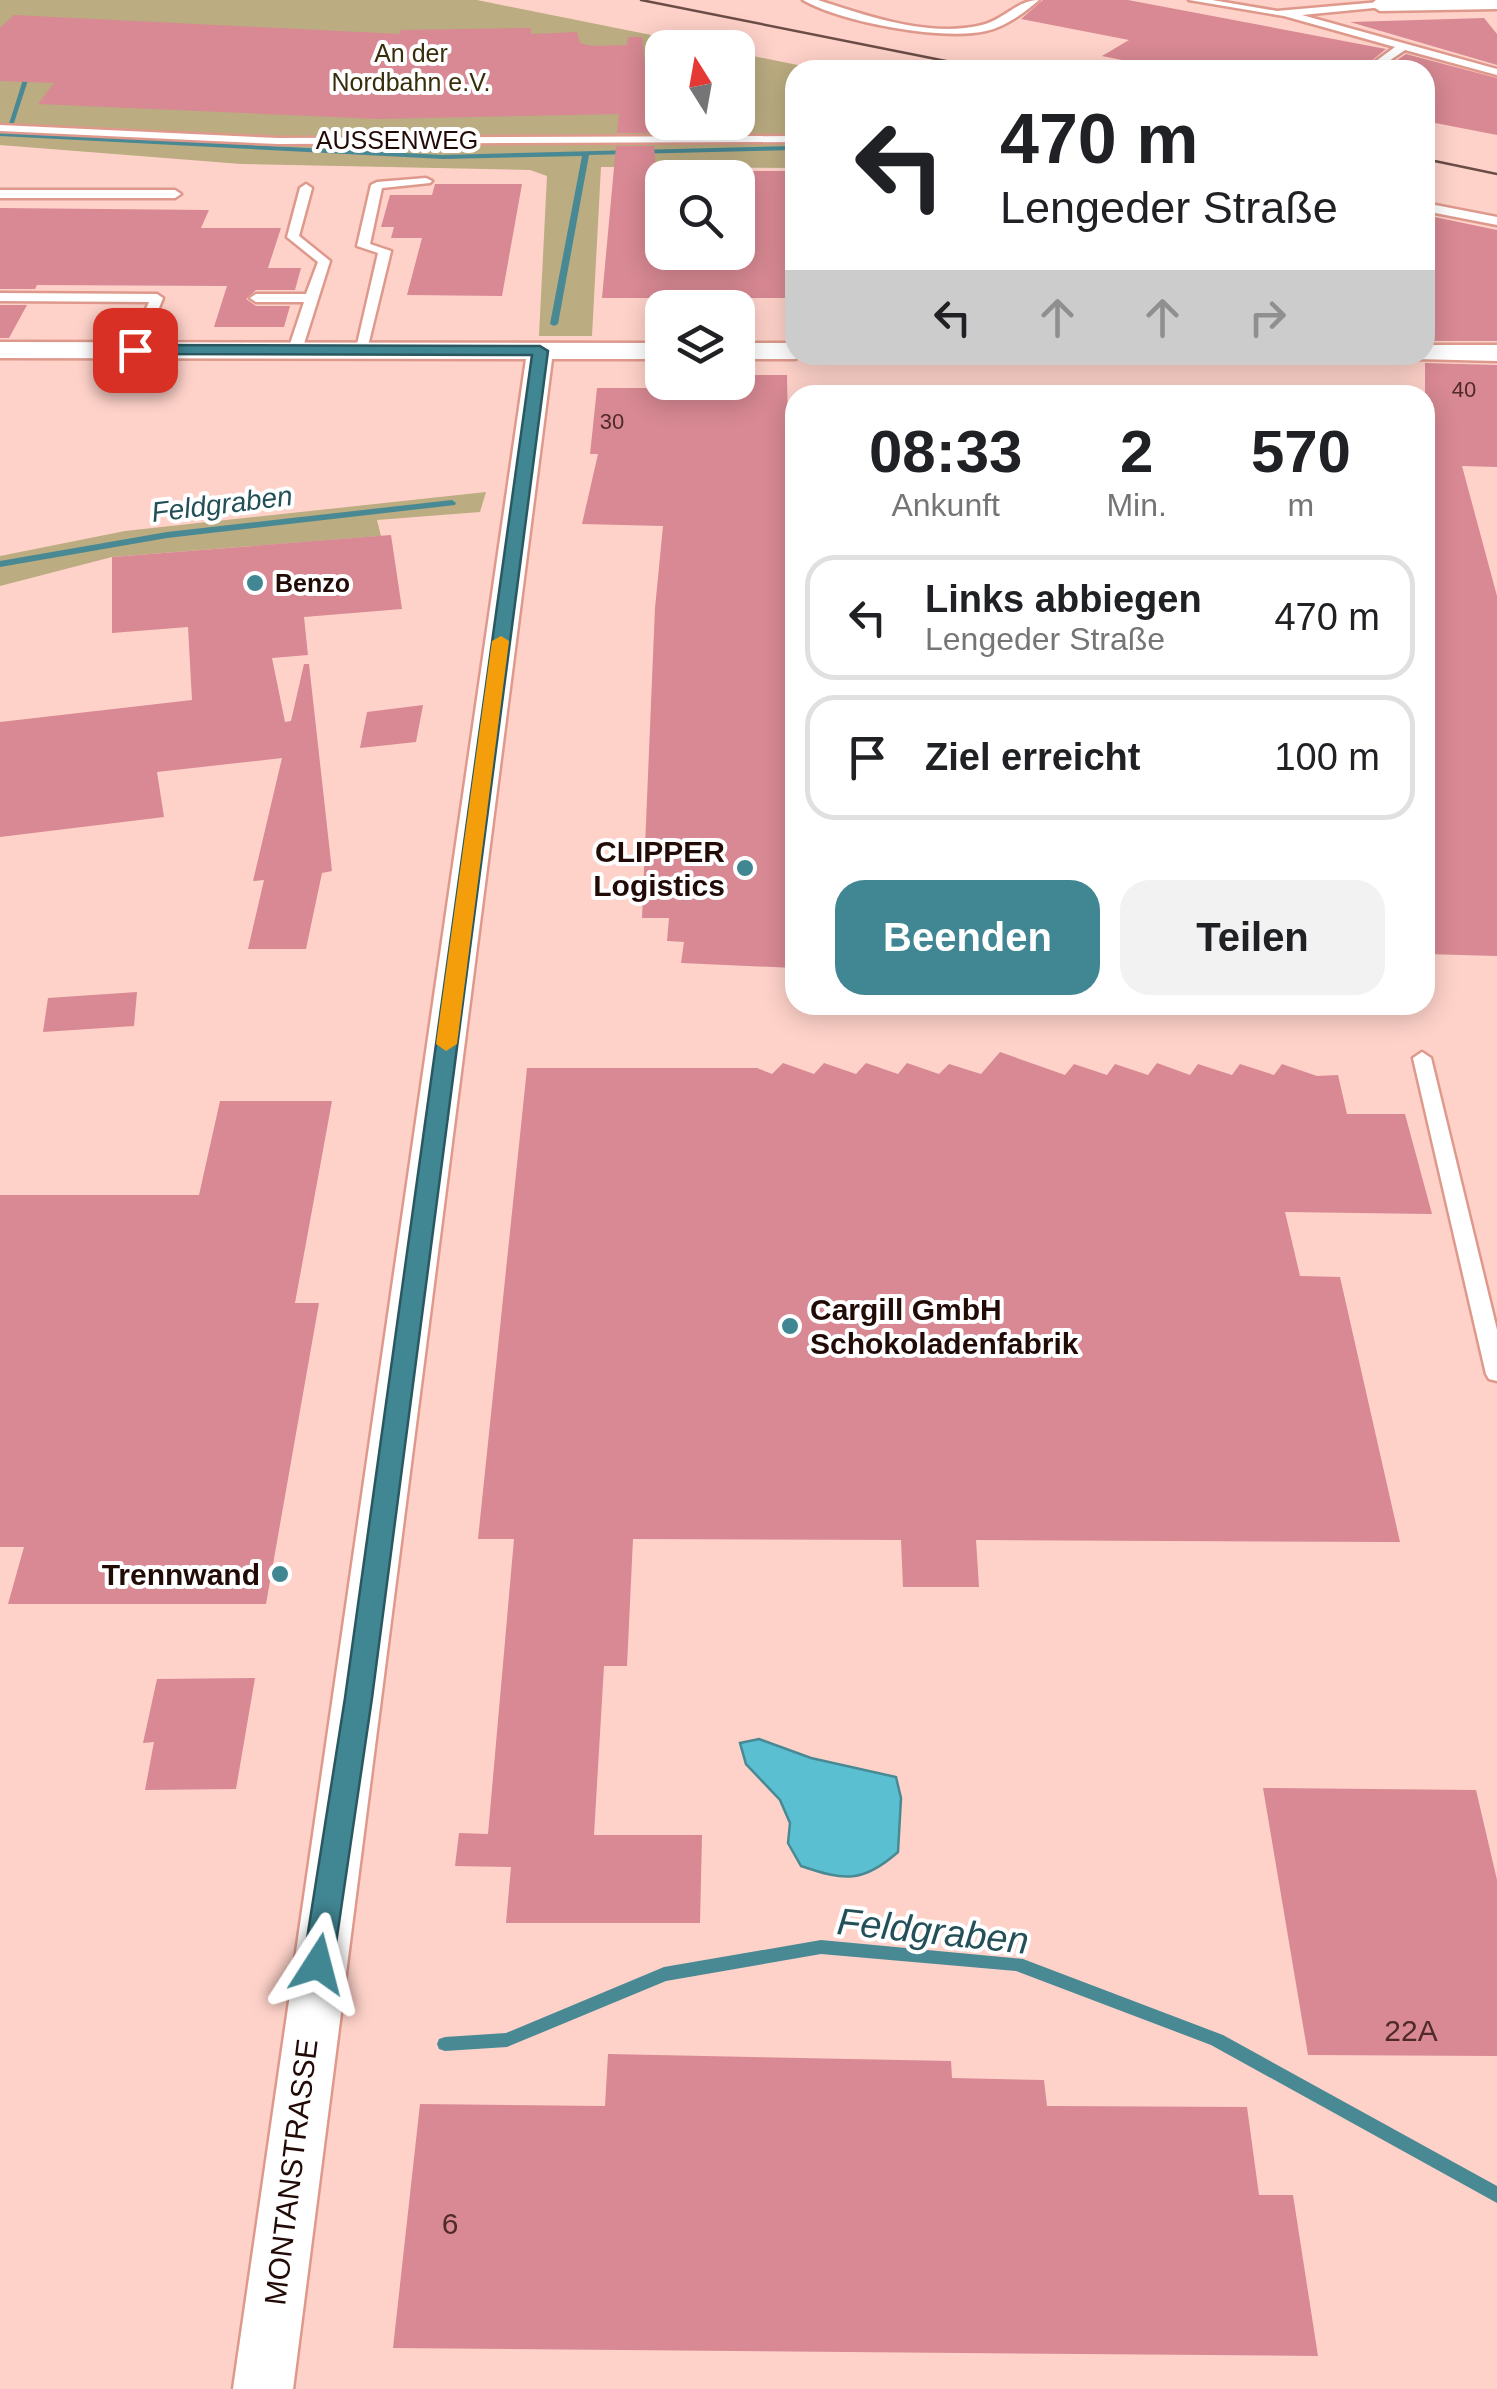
<!DOCTYPE html>
<html lang="de">
<meta charset="utf-8">
<style>
body{margin:0;font-family:Arial,sans-serif;background:#f2f2f2;color:#202124;height:100vh;display:flex;flex-direction:column;font-size:38px;white-space:nowrap}
*{box-sizing:border-box;margin:0}
p{font-size:32px;color:#757577}
.icon{flex:none;width:55px;height:55px;fill:none;stroke:currentColor;stroke-width:2;stroke-linecap:round;stroke-linejoin:round}
.map{position:relative;flex:1;overflow:hidden}
.drawer{position:absolute;left:785px;top:385px;width:650px;height:630px;display:flex;flex-direction:column;background:#fff;border-radius:30px;box-shadow:0 5px 25px #0003}
.drawer>*{flex:none}
.top-card{position:absolute;left:785px;top:60px;width:650px;height:305px;border-radius:30px;box-shadow:0 5px 25px #0003;background:#fff;color:#202124;overflow:hidden}
.needle{width:65px;rotate:349deg}
.fabs{position:absolute;left:645px;top:30px;display:grid;gap:20px}
.fabs a{display:grid;place-items:center;width:110px;height:110px;border-radius:20px;background:#fff;box-shadow:0 5px 25px #0003;font-size:50px}
.pin{position:absolute;display:grid;place-items:center;width:85px;height:85px;color:#fff;margin:-42px;border-radius:20px;box-shadow:0 5px 15px #0006}
.me{position:absolute;width:110px;margin:-55px;rotate:9deg;stroke-linejoin:round;filter:drop-shadow(0 0 8px #0008)}
.turn{display:flex;align-items:center;gap:35px;height:210px;padding:0 50px;font-size:45px}
.turn .icon{width:130px;height:130px;stroke-width:2.5}
.turn b{display:block;font-size:70px;line-height:85px}
.lanes{display:flex;align-items:center;height:95px;padding:0 50px;background:#0003;justify-content:center;gap:50px;direction:ltr}
.lanes .off{opacity:.35}
.eta{display:flex;justify-content:space-evenly;align-items:center;height:170px;text-align:center}
.eta b{font-size:60px;font-weight:600;line-height:70px}
.primary-button{display:flex;gap:20px;margin-top:auto;padding:20px 50px}
.primary-button a{flex:1;height:115px;border-radius:30px;background:#418693;color:#fff;font-size:40px;font-weight:600;line-height:115px;text-align:center}
.primary-button a+a{background:#f2f2f2;color:#202124}
ul{padding:0;list-style:none}
li{display:flex;align-items:center;gap:30px;height:125px;margin:0 20px 15px;padding:0 30px;border:5px solid #e0e0e0;border-radius:30px}
li div{flex:1}
li b{display:block;font-size:38px}
li em{font-style:normal}
.map>svg:first-child{display:block}
.green{fill:#bbac81}
.water{fill:#5abfd1;stroke:#498994;stroke-width:2.5}
.lines{fill:none;stroke-linecap:round;stroke-linejoin:round}
.stream{fill:#498994;fill-rule:evenodd}
.building{fill:#d88993}
.lane-casing{stroke:#de998c;stroke-width:5}
.street-casing{stroke:#de998c;stroke-width:5}
.lane{fill:#fff;fill-rule:evenodd}
.street{fill:#fff;fill-rule:evenodd}
.tram{stroke:#6b4c47;stroke-width:2.5}
.route{fill:#418693;stroke:#2a5760;stroke-width:2.5}
.slow{fill:#f59e0b}
.poi-dot{fill:#418693;stroke:#fff;stroke-width:4}
.labels{text-anchor:middle;dominant-baseline:central;stroke-width:8;stroke-linejoin:round;paint-order:stroke}
.far-number-label{font-size:22px;fill:#502a2a}
.far-park-label{font-size:25px;fill:#382e0c;stroke:#fff}
.far-street-label{font-size:25px;fill:#220a07;stroke:#fff}
.far-poi-label{font-size:25px;font-weight:bold;fill:#220a07;stroke:#fff;text-anchor:start}
.far-water-label{font-size:28px;font-style:italic;fill:#235058;stroke:#fff}
.poi-label{font-size:30px;font-weight:bold;fill:#220a07;stroke:#fff;text-anchor:end}
.near-number-label{font-size:30px;fill:#502a2a}
.street-label{font-size:30px;fill:#220a07;stroke:#fff}
.near-water-label{font-size:38px;font-style:italic;fill:#235058;stroke:#fff}
</style>
<div class="map">
<svg width="1497" height="2389" viewBox="0 0 1497 2389">
<rect width="100%" height="100%" fill="#fed2c9"/>
<g class="green">
<polygon points="0,0 477,0 711,47 662,48 662,122 738,122 738,53 822,70 795,70 795,168 601,167 592,336 539,336 547,176 530,170 241,164 0,145"/>
<polygon points="486,492 480,512 377,520 381,536 112,557 0,586 0,556 125,531"/>
</g>
<path class="water" d="M759,1739L811,1758L896,1777L901,1798L898,1852C863,1883 845,1881 801,1866L788,1843L790,1823L780,1800L746,1764L740,1743Z"/>
<g class="lines">
<g class="stream">
<polygon points="27,67 32,68 14,123 9,124"/>
<polygon points="0,132 443,155 795,146 795,150 589,155 558,324 554,326 550,324 582,156 443,159 0,136"/>
<polygon points="452,500 456,503 455,505 167,538 0,567 0,561 167,532"/>
<polygon points="821,1940 1023,1959 1223,2035 1497,2186 1497,2203 1211,2045 1016,1971 821,1954 666,1981 507,2047 445,2051 439,2049 437,2044 439,2039 445,2037 506,2033 664,1967"/>
</g>
</g>
<g class="building">
<polygon points="1043,0 1128,0 1386,49 1360,70 1171,70 1102,56 1129,40 1021,19"/>
<polygon points="14,15 401,34 400,30 531,28 531,34 577,32 580,43 592,46 627,45 628,37 642,37 652,133 617,133 619,114 378,119 38,104 54,83 0,81 0,28"/>
<polygon points="1484,18 1497,34 1497,65 1350,22"/>
<polygon points="1406,54 1497,78 1497,135 1425,121 1425,70 1383,70"/>
<polygon points="616,146 654,146 656,171 662,171 662,252 738,252 738,171 795,171 795,298 602,298"/>
<polygon points="435,184 522,184 502,296 407,295 422,238 391,238 394,227 381,227 390,195 432,195"/>
<polygon points="0,208 209,210 201,228 281,228 268,268 301,268 295,290 256,290 246,299 256,306 290,306 284,327 214,327 227,286 37,285 35,289 0,289"/>
<polygon points="1425,215 1497,230 1497,341 1425,341"/>
<polygon points="0,305 27,305 9,338 0,338"/>
<polygon points="1425,363 1497,365 1497,467 1462,466 1497,596 1497,956 1425,954"/>
<polygon points="738,375 787,375 789,488 795,488 795,968 681,963 684,942 667,941 669,918 642,918 655,608 663,526 582,524 598,454 590,454 597,388 701,388 701,382 738,382"/>
<polygon points="391,535 402,609 304,617 308,655 272,658 285,722 291,721 304,664 309,664 332,871 322,873 306,949 248,949 264,880 253,881 282,758 157,772 164,817 0,837 0,722 192,700 188,627 112,633 112,557"/>
<polygon points="423,705 416,742 360,748 367,712"/>
<polygon points="137,992 134,1026 43,1032 48,998"/>
<polygon points="1000,1052 1065,1075 1074,1064 1107,1075 1115,1064 1148,1075 1157,1063 1190,1075 1198,1064 1232,1075 1240,1064 1274,1075 1282,1064 1317,1076 1338,1075 1347,1114 1405,1114 1432,1214 1285,1212 1300,1276 1340,1277 1400,1542 976,1540 979,1587 903,1587 901,1540 633,1539 627,1666 604,1666 594,1835 702,1835 700,1923 506,1923 511,1867 455,1866 459,1833 488,1834 514,1539 478,1539 527,1068 757,1068 772,1074 783,1063 814,1074 824,1063 856,1074 866,1063 898,1074 907,1063 939,1074 949,1064 981,1074"/>
<polygon points="220,1101 332,1101 295,1303 319,1303 266,1604 8,1604 24,1547 0,1547 0,1195 199,1195"/>
<polygon points="255,1678 236,1789 145,1790 154,1742 143,1743 157,1679"/>
<polygon points="1263,1788 1476,1790 1497,1880 1497,2056 1308,2055"/>
<polygon points="608,2054 951,2061 952,2078 1044,2080 1047,2106 1247,2107 1259,2195 1293,2195 1318,2356 393,2348 420,2104 605,2106"/>
</g>
<g class="lines">
<defs>
<g id="lane">
<path d="M803,0H818C867,16 930,38 982,25C1004,20 1017,0 1039,0C1024,13 1005,27 986,31C943,41 840,22 803,0Z"/>
<polygon points="1189,0 1212,0 1277,11 1380,2 1384,7 1302,15 1497,69 1497,75 1405,50 1376,70 1364,70 1395,47 1284,16"/>
<polygon points="0,125 278,138 795,136 795,142 278,144 0,131"/>
<polygon points="426,178 432,181 430,183 382,188 370,244 391,251 367,350 355,353 378,253 357,246 371,185 377,182"/>
<polygon points="306,184 312,188 299,236 330,261 302,350 295,354 288,350 304,302 256,302 250,298 256,294 306,294 318,262 287,237 300,188"/>
<polygon points="0,190 175,190 181,194 175,198 0,198"/>
<polygon points="1425,203 1497,217 1497,225 1425,211"/>
<polygon points="0,293 157,294 163,298 142,350 135,354 128,350 149,302 0,301"/>
<polygon points="1422,1052 1431,1058 1497,1330 1497,1381 1489,1379 1486,1374 1413,1058"/>
</g>
<g id="street">
<polygon points="1376,0 1497,0 1497,9 1380,11 1370,5"/>
<polygon points="0,342 662,343 662,359 552,359 293,2389 233,2389 526,359 0,358"/>
<polygon points="738,343 795,343 795,355 805,355 795,359 738,359"/>
<polygon points="1425,345 1497,345 1497,361 1416,359 1413,355 1425,355"/>
</g>
</defs>
<use href="#lane" class="lane-casing"/>
<use href="#street" class="street-casing"/>
<use href="#lane" class="lane"/>
<use href="#street" class="street"/>
<g class="tram">
<polyline points="641,0 991,70"/>
<polyline points="1425,159 1497,174"/>
</g>
</g>
<polygon class="route" points="540,346 548,351 372,1698 333,1964 329,1973 318,1977 307,1973 303,1964 345,1698 532,355 135,354 128,350 135,345"/>
<polygon class="slow" points="501,636 509,641 457,1044 446,1051 436,1044 492,641"/>
<g class="poi-dot">
<circle cx="255" cy="583" r="10"/>
<circle cx="745" cy="868" r="10"/>
<circle cx="790" cy="1326" r="10"/>
<circle cx="280" cy="1574" r="10"/>
</g>
<g class="labels">
<g class="far-number-label">
<text x="1464" y="389">40</text>
<text x="612" y="421">30</text>
</g>
<g class="far-park-label">
<text x="411" y="53">An der<tspan x="411" dy="29">Nordbahn e.V.</tspan></text>
</g>
<g class="far-street-label">
<text x="397" y="140">AUSSENWEG</text>
</g>
<g class="far-poi-label">
<text x="275" y="583">Benzo</text>
</g>
<g class="far-water-label">
<text transform="translate(222 504) rotate(-7)">Feldgraben</text>
</g>
<g class="poi-label">
<text x="725" y="851">CLIPPER<tspan x="725" dy="34">Logistics</tspan></text>
<text x="810" y="1309" text-anchor="start">Cargill GmbH<tspan x="810" dy="34">Schokoladenfabrik</tspan></text>
<text x="260" y="1574">Trennwand</text>
</g>
<g class="near-number-label">
<text x="1411" y="2030">22A</text>
<text x="450" y="2223">6</text>
</g>
<g class="street-label">
<text transform="translate(291 2172) rotate(-83)">MONTANSTRASSE</text>
</g>
<g class="near-water-label">
<text transform="translate(933 1931) rotate(6)">Feldgraben</text>
</g>
</g>
</svg>
<div class="fabs">
<a><svg class="needle" viewBox="-14 -14 28 28"><path d="M0-13l5 13h-10z" fill="#e53935"/><path d="M0 13l5-13h-10z" fill="#757577"/></svg></a>
<a><svg class="icon" aria-label="search" viewBox="0 0 24 24"><circle cx="10" cy="10" r="6"/><path d="M15 15l6 6"/></svg></a>
<a><svg class="icon" aria-label="layers" viewBox="0 0 24 24"><path d="M12 4l9 5-9 5-9-5zM3 14l9 5 9-5"/></svg></a>
</div>
<div class="pin" style="left:135px;top:350px;background:#d93025"><svg class="icon" aria-label="arrive" viewBox="0 0 24 24"><path d="M6 21V4h12l-3 4 3 4H6"/></svg></div>
<svg class="me" style="left:318px;top:1964px" viewBox="-20 -20 40 40"><path d="M0-17L14 15 0 8-14 15z" fill="#418693" stroke="#fff" stroke-width="4"/></svg>
<div class="top-card">
<div class="turn"><svg class="icon" aria-label="left" viewBox="0 0 24 24"><path d="M17 20v-9H6M10 6l-5 5 5 5"/></svg><div><b>470 m</b>Lengeder Straße</div></div>
<div class="lanes"><svg class="icon" aria-label="left" viewBox="0 0 24 24"><path d="M17 20v-9H6M10 6l-5 5 5 5"/></svg><svg class="icon off" aria-label="ahead" viewBox="0 0 24 24"><path d="M12 20V5M6 11l6-6 6 6"/></svg><svg class="icon off" aria-label="ahead" viewBox="0 0 24 24"><path d="M12 20V5M6 11l6-6 6 6"/></svg><svg class="icon off" aria-label="right" viewBox="0 0 24 24"><path d="M7 20v-9h11M14 6l5 5-5 5"/></svg></div>
</div>
<section class="drawer">
<div class="eta">
<div><b>08:33</b><p>Ankunft</p></div>
<div><b>2</b><p>Min.</p></div>
<div><b>570</b><p>m</p></div>
</div>
<ul>
<li><svg class="icon" aria-label="left" viewBox="0 0 24 24"><path d="M17 20v-9H6M10 6l-5 5 5 5"/></svg><div><b>Links abbiegen</b><p>Lengeder Straße</p></div><em>470 m</em></li>
<li><svg class="icon" aria-label="arrive" viewBox="0 0 24 24"><path d="M6 21V4h12l-3 4 3 4H6"/></svg><div><b>Ziel erreicht</b></div><em>100 m</em></li>
</ul>
<div class="primary-button"><a>Beenden</a><a>Teilen</a></div>
</section>
</div>
